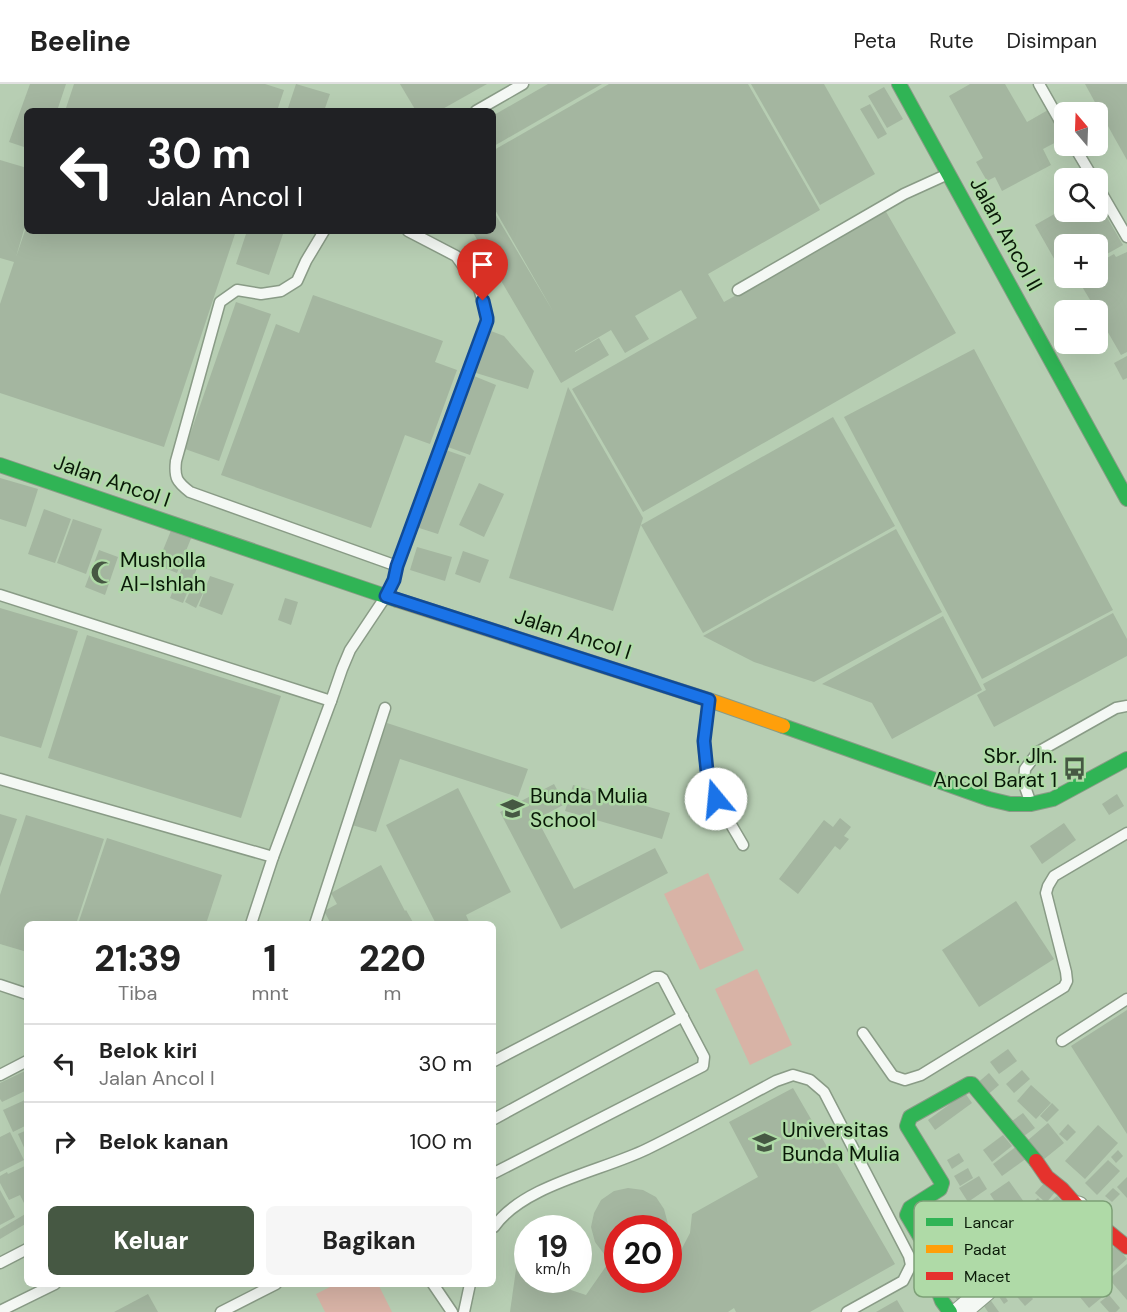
<!DOCTYPE html>
<html lang="id">
<meta charset="utf-8">
<style>
body{margin:0;font-family:"DM Sans",sans-serif;background:#f6f6f6;color:#222;height:100vh;display:flex;flex-direction:column;font-size:22px;white-space:nowrap}
*{box-sizing:border-box;margin:0}
p{font-size:20px;color:#767676}
.icon{flex:none;width:33px;height:33px;fill:none;stroke:currentColor;stroke-width:2;stroke-linecap:round;stroke-linejoin:round}
.map{position:relative;flex:1;overflow:hidden}
.drawer{position:absolute;left:24px;top:837px;width:472px;height:366px;display:flex;flex-direction:column;background:#fff;border-radius:9px;box-shadow:0 6px 24px #0002}
.drawer>*{flex:none}
.hud{position:absolute;left:24px;top:24px;width:472px;height:126px;border-radius:9px;box-shadow:0 6px 24px #0002;background:#202124;color:#fff;overflow:hidden}
.needle{width:39px;rotate:341deg}
.controls{position:absolute;left:1054px;top:18px;display:grid;gap:12px}
.controls a{display:grid;place-items:center;width:54px;height:54px;border-radius:9px;background:#fff;box-shadow:0 6px 24px #0002;font-size:30px}
.speed{position:absolute;left:514px;top:1131px;display:flex;gap:12px;font-size:30px;font-weight:700;text-align:center}
.speed>*{display:grid;place-content:center;width:78px;height:78px;border-radius:50%;background:#fff;box-shadow:0 6px 24px #0002;line-height:1}
.speed small{font-size:15px;font-weight:400}
.speed .limit{border:9px solid #d22;background:#fff;color:#111}
.pin{position:absolute;display:grid;place-items:center;width:51px;height:51px;color:#fff;margin:-62px -26px;border-radius:50% 50% 50% 0;rotate:-45deg;box-shadow:0 0 6px #0007}
.pin .icon{rotate:45deg}
.me{position:absolute;width:66px;margin:-33px;rotate:343deg;stroke-linejoin:round;filter:drop-shadow(0 0 4px #0008)}
.turn{display:flex;align-items:center;gap:21px;height:126px;padding:0 24px;font-size:27px}
.turn .icon{width:78px;height:78px;stroke-width:2.5}
.turn b{display:block;font-size:42px;line-height:51px}
.eta{display:flex;justify-content:space-evenly;align-items:center;height:102px;text-align:center}
.eta b{font-size:36px;font-weight:800;line-height:42px}
.action{display:flex;gap:12px;margin-top:auto;padding:12px 24px}
.action a{flex:1;height:69px;border-radius:9px;background:#465843;color:#fff;font-size:24px;font-weight:800;line-height:69px;text-align:center}
.action a+a{background:#f6f6f6;color:#222}
ul{padding:0;list-style:none}
li{display:flex;align-items:center;gap:18px;height:78px;padding:0 24px;border-top:2px solid #e0e0e0}
li div{flex:1}
li b{display:block;font-size:22px}
li em{font-style:normal}
header{display:flex;align-items:center;gap:36px;box-sizing:border-box;height:84px;padding:0 30px;background:#fff;border-bottom:2px solid #e0e0e0}
header strong{font-size:28px}
nav{display:flex;gap:33px;margin-inline-start:auto;font-size:21px}
.map>svg:first-child{display:block}
.green{fill:#d8b3a6}
.building{fill:#a4b6a0}
.lines{fill:none;stroke-linecap:round;stroke-linejoin:round}
.lane-casing{stroke:#899b86;stroke-width:13}
.street-casing{stroke:#899b86;stroke-width:23}
.fast-casing{stroke:#899b86;stroke-width:16}
.slow-casing{stroke:#899b86;stroke-width:16}
.jam-casing{stroke:#899b86;stroke-width:16}
.lane{stroke:#f4f8f4;stroke-width:10}
.street{stroke:#f4f8f4;stroke-width:21}
.fast{stroke:#30b455;stroke-width:14}
.slow{stroke:#ff9f0a;stroke-width:14}
.jam{stroke:#e5322d;stroke-width:14}
.route-casing{stroke:#114b97;stroke-width:15}
.route{stroke:#1a73e8;stroke-width:10}
.labels{text-anchor:middle;dominant-baseline:central;stroke-width:5;stroke-linejoin:round;paint-order:stroke}
.street-label{font-size:21px;fill:#091907;stroke:#afdaa7}
.poi-label{font-size:21px;fill:#091907;stroke:#afdaa7;text-anchor:start}
.key{fill:#afdaa7;stroke:#7da077;stroke-width:1.5}
.key-label{font-size:16px;fill:#091907}
</style>
<header>
<strong>Beeline</strong>
<nav><a>Peta</a><a>Rute</a><a>Disimpan</a></nav>
</header>
<div class="map">
<svg width="1127" height="1228" viewBox="0 0 1127 1228">
<rect width="100%" height="100%" fill="#b7ceb3"/>
<g class="green">
<polygon points="708,789 744,866 700,886 664,810"/>
<polygon points="757,885 792,961 750,981 715,905"/>
<polygon points="336,1200 378,1200 392,1228 325,1228 316,1210"/>
</g>
<g class="building">
<polygon points="30,0 66,0 57,27 27,27 27,64 9,58"/>
<polygon points="74,0 265,0 284,6 277,27 65,27"/>
<polygon points="296,0 330,10 324,27 287,27"/>
<polygon points="400,0 487,0 439,27 416,27"/>
<polygon points="548,0 602,0 494,62 494,31"/>
<polygon points="609,0 748,0 820,126 708,190 724,218 885,126 956,249 643,428 572,305 697,234 681,206 635,232 649,255 625,269 611,246 575,267 575,268 599,254 609,271 561,299 472,147 494,147 494,128 554,229 494,124 494,66"/>
<polygon points="751,0 824,0 875,90 820,121"/>
<polygon points="970,0 1005,0 1027,38 1048,26 1064,54 1043,65 1051,81 1002,107 995,93 987,97 976,78 983,74 949,12"/>
<polygon points="1085,0 1127,0 1127,76 1114,53"/>
<polygon points="884,3 903,35 887,44 868,12"/>
<polygon points="870,20 887,50 878,55 860,25"/>
<polygon points="0,76 27,84 27,135 16,173 27,141 27,147 236,147 164,363 0,309 0,220 14,178 0,174"/>
<polygon points="1098,118 1123,161 1098,175 1098,160 1065,160 1065,194 1035,141 1065,124 1065,128 1098,128"/>
<polygon points="247,147 284,147 269,191 236,180"/>
<polygon points="1127,168 1127,268 1121,271 1098,231 1098,226 1096,226 1077,194 1098,194 1098,179 1114,170 1116,173"/>
<polygon points="313,211 443,257 435,278 457,286 430,360 405,351 371,444 221,391 276,240 299,249"/>
<polygon points="236,218 271,230 219,377 185,365"/>
<polygon points="491,247 504,252 534,287 528,305 473,288"/>
<polygon points="974,265 1113,526 982,595 844,333"/>
<polygon points="1127,272 1127,294 1123,296 1114,279"/>
<polygon points="474,292 496,301 470,371 448,363"/>
<polygon points="568,303 643,434 613,527 509,494"/>
<polygon points="833,333 895,442 703,549 641,441"/>
<polygon points="440,364 466,373 438,450 413,442"/>
<polygon points="0,394 38,405 26,443 0,435"/>
<polygon points="479,399 504,410 484,453 459,441"/>
<polygon points="44,425 71,435 55,479 28,470"/>
<polygon points="73,435 102,445 86,490 57,479"/>
<polygon points="172,444 192,452 177,489 157,481"/>
<polygon points="896,445 942,528 814,598 754,578 703,552"/>
<polygon points="417,463 452,473 445,497 410,486"/>
<polygon points="99,466 118,473 105,511 85,503"/>
<polygon points="463,467 489,476 480,499 455,490"/>
<polygon points="188,469 201,474 183,519 170,514"/>
<polygon points="210,492 234,500 222,531 199,522"/>
<polygon points="193,501 204,507 196,524 185,518"/>
<polygon points="285,514 298,518 291,541 278,536"/>
<polygon points="0,524 78,547 41,664 0,652"/>
<polygon points="1113,529 1127,555 1127,572 994,643 977,611 986,606 983,600"/>
<polygon points="943,532 982,606 892,655 872,619 822,600"/>
<polygon points="87,551 281,612 241,734 48,674"/>
<polygon points="387,639 528,685 518,713 400,675 376,748 352,741"/>
<polygon points="554,700 565,720 537,735 574,805 655,764 668,789 561,845 500,728"/>
<polygon points="573,701 670,729 662,755 565,727"/>
<polygon points="458,704 511,808 466,831 470,840 436,840 386,741"/>
<polygon points="1117,710 1124,722 1109,731 1102,720"/>
<polygon points="0,730 17,735 0,783"/>
<polygon points="26,731 104,755 76,840 27,840 27,868 0,860 0,811"/>
<polygon points="840,734 851,743 844,752 849,755 840,766 835,762 798,810 779,795 824,736 833,743"/>
<polygon points="1064,739 1076,756 1042,780 1030,762"/>
<polygon points="107,754 222,791 206,840 78,840"/>
<polygon points="381,781 405,827 406,826 414,840 331,840 324,827 337,820 331,809"/>
<polygon points="1016,817 1054,875 979,923 942,866"/>
<polygon points="1127,926 1127,1050 1071,962"/>
<polygon points="1008,965 1017,977 999,990 990,978"/>
<polygon points="27,986 27,1006 2,1018 0,1015 0,999"/>
<polygon points="1022,986 1030,995 1014,1009 1006,1000"/>
<polygon points="989,989 999,1001 985,1013 975,1001"/>
<polygon points="1031,1001 1051,1019 1036,1035 1017,1017"/>
<polygon points="793,1004 895,1180 810,1228 736,1228 734,1224 728,1228 510,1228 518,1171 528,1168 528,1196 563,1196 571,1206 586,1211 609,1178 618,1184 618,1196 669,1196 669,1180 678,1172 690,1149 692,1130 758,1093 729,1038"/>
<polygon points="965,1009 972,1019 935,1046 928,1036"/>
<polygon points="27,1015 27,1041 13,1048 3,1026"/>
<polygon points="1052,1019 1059,1026 1047,1038 1040,1032"/>
<polygon points="1023,1029 1035,1044 1024,1052 1012,1037"/>
<polygon points="1048,1039 1064,1059 1043,1076 1027,1057"/>
<polygon points="1068,1040 1076,1048 1067,1057 1059,1050"/>
<polygon points="1098,1041 1118,1059 1085,1095 1065,1077"/>
<polygon points="27,1046 27,1070 18,1050"/>
<polygon points="10,1048 24,1076 0,1088 0,1053"/>
<polygon points="1003,1051 1012,1062 992,1078 983,1066"/>
<polygon points="1017,1062 1027,1074 1002,1092 993,1080"/>
<polygon points="1118,1066 1123,1072 1116,1079 1111,1073"/>
<polygon points="959,1069 964,1077 952,1085 947,1076"/>
<polygon points="1108,1076 1120,1087 1097,1111 1085,1099"/>
<polygon points="27,1081 27,1125 20,1111 9,1116 0,1099 0,1092 7,1088 8,1090"/>
<polygon points="968,1084 973,1094 960,1102 954,1092"/>
<polygon points="979,1092 987,1105 968,1118 959,1104"/>
<polygon points="1127,1093 1127,1114 1117,1103"/>
<polygon points="1009,1097 1024,1118 1013,1126 1007,1118 999,1124 990,1110"/>
<polygon points="1046,1097 1057,1106 1046,1119 1035,1109"/>
<polygon points="628,1104 643,1106 656,1113 664,1125 668,1140 667,1144 618,1144 618,1178 617,1177 604,1170 595,1158 591,1143 594,1129 601,1116 614,1107"/>
<polygon points="1113,1104 1120,1110 1112,1118 1105,1112"/>
<polygon points="0,1106 15,1133 0,1141"/>
<polygon points="1057,1112 1066,1122 1048,1137 1040,1127"/>
<polygon points="1038,1114 1043,1120 1038,1125 1032,1119"/>
<polygon points="27,1129 27,1139 0,1155 0,1145"/>
<polygon points="1116,1161 1127,1175 1105,1195 1093,1182"/>
<polygon points="1127,1180 1127,1216 1109,1195"/>
<polygon points="1092,1193 1106,1210 1089,1224 1075,1207"/>
<polygon points="964,1199 972,1212 959,1219 951,1206"/>
<polygon points="1021,1200 1033,1215 1025,1222 1012,1207"/>
<polygon points="998,1201 1008,1217 1004,1220 993,1204"/>
<polygon points="148,1210 158,1228 114,1228"/>
<polygon points="1109,1211 1120,1224 1116,1228 1109,1228 1100,1218"/>
<polygon points="989,1214 999,1228 988,1228 982,1219"/>
<polygon points="897,1216 904,1228 876,1228"/>
</g>
<g class="lines">
<defs>
<g id="lane">
<polyline points="1039,0 1065,46"/>
<polyline points="476,27 523,0"/>
<polyline points="1074,62 1093,94"/>
<polyline points="1098,103 1127,153"/>
<path d="M324,147L306,177L297,197L281,207L261,210L237,206L220,218L176,377C174,394 177,398 190,408L397,482"/>
<polyline points="738,206 904,110 948,90"/>
<polyline points="0,511 331,617"/>
<path d="M709,619C707,631 705,644 704,656C703,699 723,726 743,761"/>
<polyline points="0,695 273,773"/>
<polyline points="1030,717 1024,700 1025,685 1038,668 1116,624 1127,622"/>
<polyline points="251,840 273,773 331,617 342,585 350,566 386,512 394,496 397,482 487,237 487,234 479,204 456,172 408,147"/>
<polyline points="315,840 385,624"/>
<polyline points="0,901 27,910"/>
<polyline points="863,949 893,992 905,996 921,991 1064,903 1067,897 1066,888 1046,809 1048,802 1054,792 1127,749"/>
<polyline points="1062,957 1127,915"/>
<polyline points="494,977 655,893 660,893 663,895 704,973 703,982 494,1089"/>
<polyline points="0,991 27,977"/>
<polyline points="494,1035 683,932"/>
<path d="M494,1143C523,1101 602,1087 647,1065C690,1044 733,1020 776,997L793,991L810,996L824,1008L909,1172L911,1181L903,1197L847,1228"/>
<polyline points="0,1179 27,1165"/>
<polyline points="433,1200 452,1228"/>
<polyline points="0,1227 55,1200"/>
<polyline points="221,1228 276,1200"/>
<polyline points="464,1228 470,1200"/>
</g>
<polyline id="street" points="960,1228 986,1206 983,1183 985,1179 1027,1155 1078,1123"/>
<g id="fast">
<polyline points="899,0 1127,415"/>
<polyline points="0,381 397,516"/>
<polyline points="783,642 989,715 1010,720 1031,720 1053,715 1127,675"/>
<polyline points="950,1228 942,1217 939,1209 945,1201 945,1195 907,1131 910,1124 940,1105 942,1099 907,1042 910,1033 969,1000 972,1000 1036,1077"/>
</g>
<polyline id="slow" points="397,516 709,616 783,642"/>
<polyline id="jam" points="1036,1077 1047,1093 1062,1105 1078,1123 1127,1163"/>
</defs>
<use href="#lane" class="lane-casing"/>
<use href="#street" class="street-casing"/>
<use href="#fast" class="fast-casing"/>
<use href="#slow" class="slow-casing"/>
<use href="#jam" class="jam-casing"/>
<use href="#lane" class="lane"/>
<use href="#street" class="street"/>
<use href="#fast" class="fast"/>
<use href="#slow" class="slow"/>
<use href="#jam" class="jam"/>
</g>
<g class="lines">
<defs>
<polyline id="route" points="483,217 487,234 487,237 397,482 394,496 386,512 709,616 704,657 707,687 716,715"/>
</defs>
<use href="#route" class="route-casing"/>
<use href="#route" class="route"/>
</g>
<defs>
<symbol id="mosque-bare" viewBox="-9 -9 18 18"><path d="M3.5-4.9A6 6 0 1 0 3.5 4.9A5 5 0 1 1 3.5-4.9Z" fill="#465843" stroke="#afdaa7" stroke-width="2.5" paint-order="stroke"/></symbol>
<symbol id="bus-bare" viewBox="-9 -9 18 18"><path d="M-5-6H5V4H4V6H2V4H-2V6H-4V4H-5ZM-3.5-4V0h7V-4ZM-3.5 1.2v1.5H-2V1.2ZM2 1.2v1.5H3.5V1.2Z" fill="#465843" stroke="#afdaa7" stroke-width="2.5" paint-order="stroke"/></symbol>
<symbol id="school-bare" viewBox="-9 -9 18 18"><path d="M0-5L7-2L0 1L-7-2ZM-4 1L0 2.5L4 1V4Q0 6-4 4Z" fill="#465843" stroke="#afdaa7" stroke-width="2.5" paint-order="stroke"/></symbol>
<symbol id="university-bare" viewBox="-9 -9 18 18"><path d="M0-5L7-2L0 1L-7-2ZM-4 1L0 2.5L4 1V4Q0 6-4 4Z" fill="#465843" stroke="#afdaa7" stroke-width="2.5" paint-order="stroke"/></symbol>
</defs>
<g fill-rule="evenodd">
<use href="#mosque-bare" x="86" y="472" width="33" height="33"/>
<use href="#bus-bare" x="1058" y="668" width="33" height="33"/>
<use href="#school-bare" x="496" y="708" width="33" height="33"/>
<use href="#university-bare" x="748" y="1042" width="33" height="33"/>
</g>
<g class="labels">
<g class="street-label">
<text transform="translate(1006 150) rotate(61)">Jalan Ancol II</text>
<text transform="translate(112 397) rotate(19)">Jalan Ancol I</text>
<text transform="translate(573 550) rotate(18)">Jalan Ancol I</text>
</g>
<g class="poi-label">
<text x="120" y="476">Musholla<tspan x="120" dy="24">Al-Ishlah</tspan></text>
<text x="1057" y="672" text-anchor="end">Sbr. Jln.<tspan x="1057" dy="24">Ancol Barat 1</tspan></text>
<text x="530" y="712">Bunda Mulia<tspan x="530" dy="24">School</tspan></text>
<text x="782" y="1046">Universitas<tspan x="782" dy="24">Bunda Mulia</tspan></text>
</g>
</g>
<rect x="914" y="1117" width="198" height="96" rx="9" class="key"/>
<rect x="926" y="1134" width="27" height="8" fill="#30b455"/>
<rect x="926" y="1161" width="27" height="8" fill="#ff9f0a"/>
<rect x="926" y="1188" width="27" height="8" fill="#e5322d"/>
<g class="key-label">
<text x="964" y="1144">Lancar</text>
<text x="964" y="1171">Padat</text>
<text x="964" y="1198">Macet</text>
</g>
</svg>
<div class="controls">
<a><svg class="needle" viewBox="-14 -14 28 28"><path d="M0-13l5 13h-10z" fill="#e53935"/><path d="M0 13l5-13h-10z" fill="#767676"/></svg></a>
<a><svg class="icon" aria-label="search" viewBox="0 0 24 24"><circle cx="10" cy="10" r="6"/><path d="M15 15l6 6"/></svg></a>
<a>+</a>
<a>−</a>
</div>
<div class="speed"><div>19<small>km/h</small></div><div class="limit">20</div></div>
<div class="pin" style="left:483px;top:217px;background:#d93025"><svg class="icon" aria-label="arrive" viewBox="0 0 24 24"><path d="M6 21V4h12l-3 4 3 4H6"/></svg></div>
<svg class="me" style="left:716px;top:715px" viewBox="-20 -20 40 40"><circle r="19" fill="#fff"/><path d="M0-13L10 11 0 6-10 11z" fill="#1a73e8"/></svg>
<div class="hud">
<div class="turn"><svg class="icon" aria-label="left" viewBox="0 0 24 24"><path d="M17 20v-9H6M10 6l-5 5 5 5"/></svg><div><b>30 m</b>Jalan Ancol I</div></div>
</div>
<section class="drawer">
<div class="eta">
<div><b>21:39</b><p>Tiba</p></div>
<div><b>1</b><p>mnt</p></div>
<div><b>220</b><p>m</p></div>
</div>
<ul>
<li><svg class="icon" aria-label="left" viewBox="0 0 24 24"><path d="M17 20v-9H6M10 6l-5 5 5 5"/></svg><div><b>Belok kiri</b><p>Jalan Ancol I</p></div><em>30 m</em></li>
<li><svg class="icon" aria-label="right" viewBox="0 0 24 24"><path d="M7 20v-9h11M14 6l5 5-5 5"/></svg><div><b>Belok kanan</b></div><em>100 m</em></li>
</ul>
<div class="action"><a>Keluar</a><a>Bagikan</a></div>
</section>
</div>
